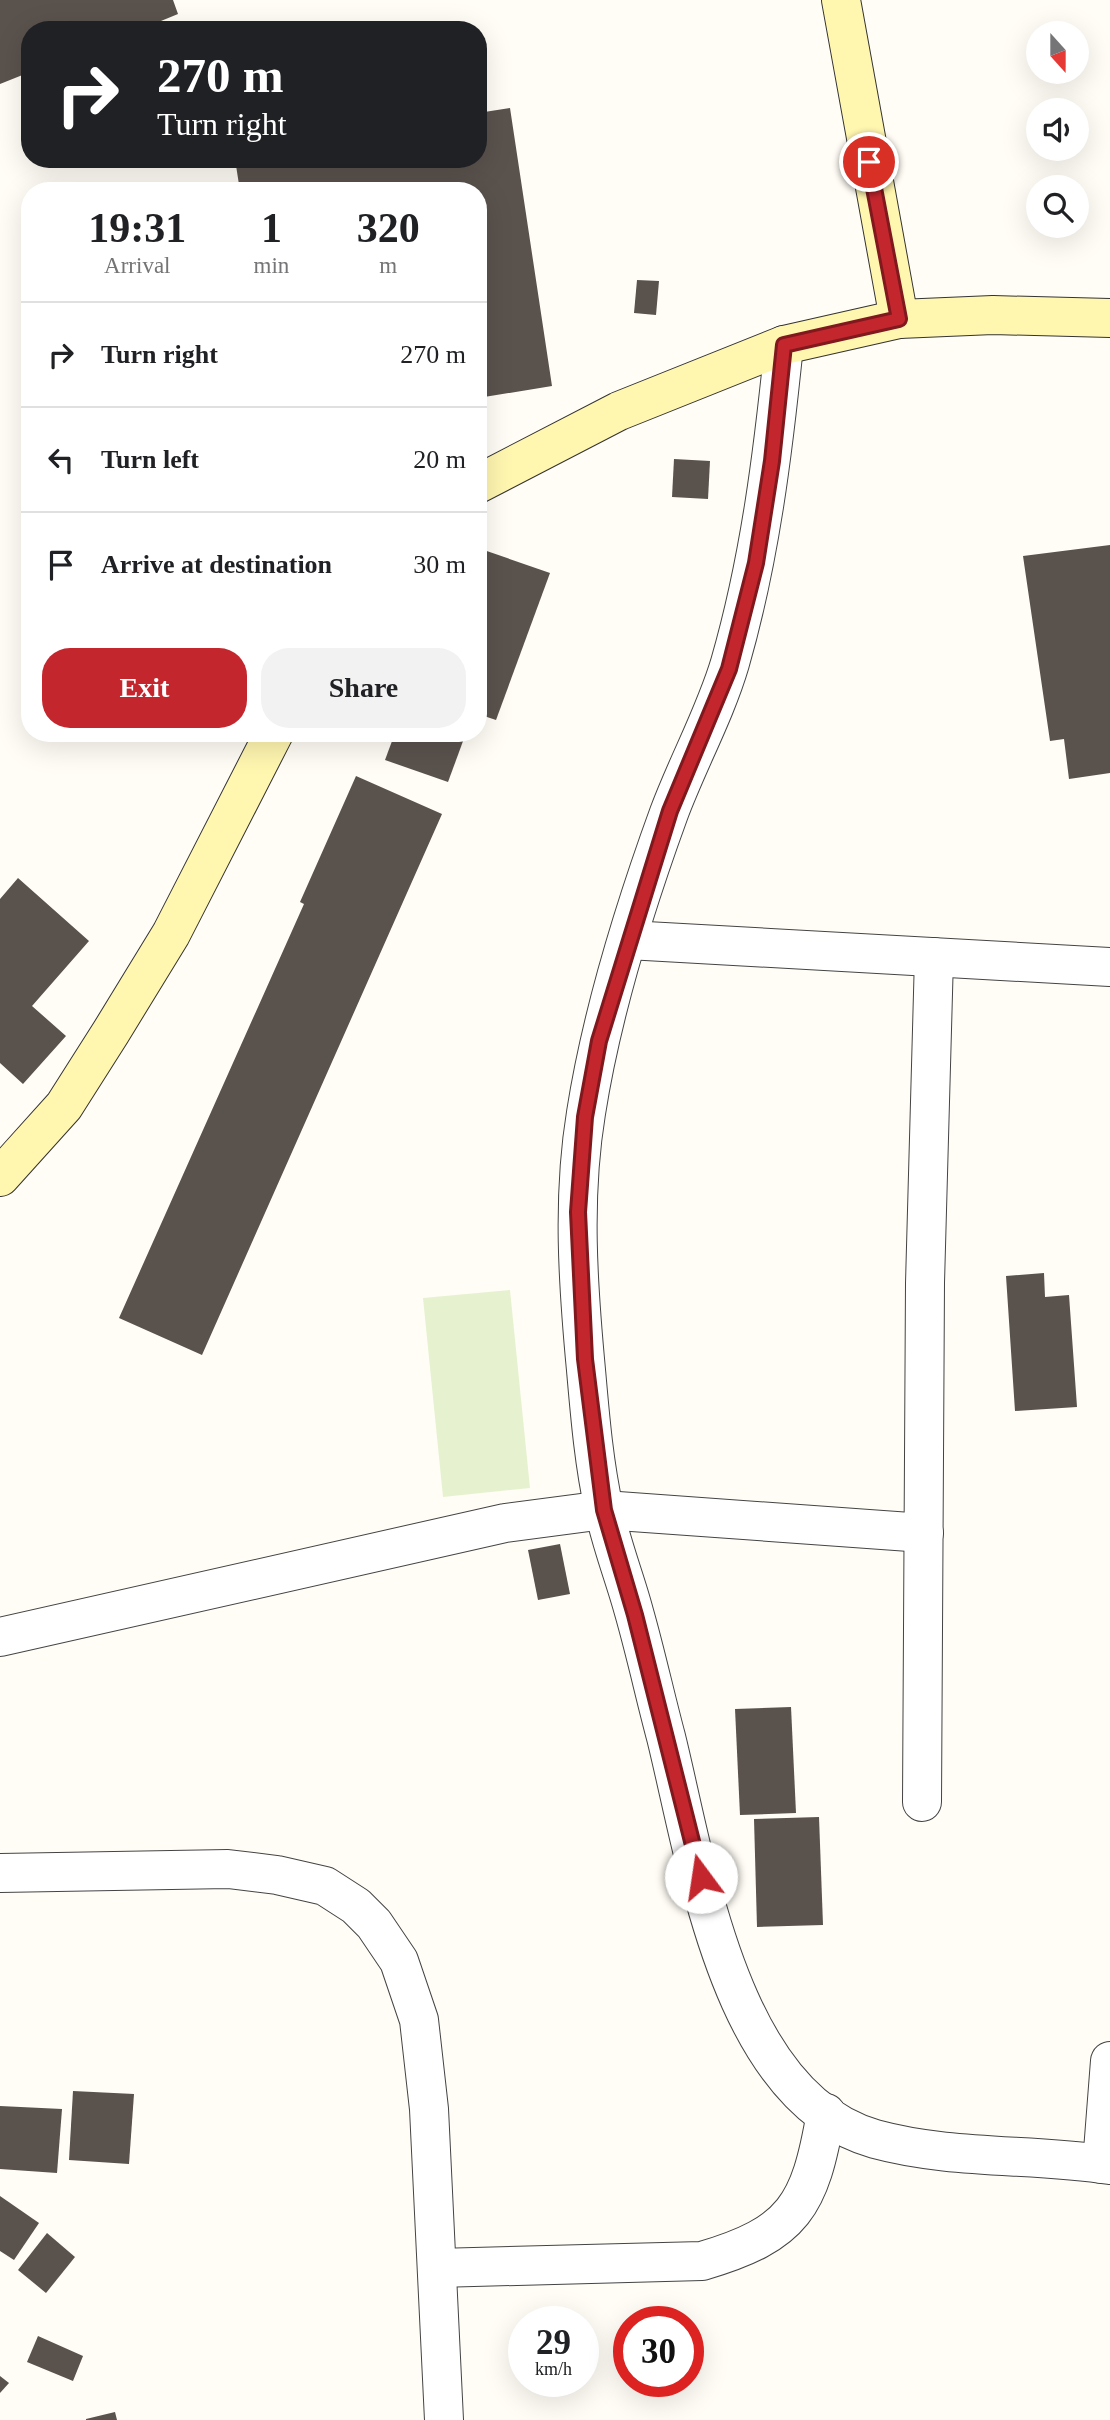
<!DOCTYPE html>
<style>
body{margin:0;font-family:Georgia,serif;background:#f2f2f2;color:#202124;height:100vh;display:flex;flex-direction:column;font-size:26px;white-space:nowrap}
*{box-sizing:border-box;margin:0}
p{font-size:23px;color:#757577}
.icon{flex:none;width:38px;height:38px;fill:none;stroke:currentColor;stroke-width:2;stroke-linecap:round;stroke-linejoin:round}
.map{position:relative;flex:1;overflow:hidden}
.drawer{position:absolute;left:21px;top:182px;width:466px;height:560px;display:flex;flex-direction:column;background:#fff;border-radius:28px;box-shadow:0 7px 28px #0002}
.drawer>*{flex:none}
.hud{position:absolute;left:21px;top:21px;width:466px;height:147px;border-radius:28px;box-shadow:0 7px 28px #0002;background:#202124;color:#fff;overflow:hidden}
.needle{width:46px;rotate:159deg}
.controls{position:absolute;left:1026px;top:21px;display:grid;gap:14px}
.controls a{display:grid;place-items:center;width:63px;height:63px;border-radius:50%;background:#fff;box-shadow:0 7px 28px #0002;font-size:35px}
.speed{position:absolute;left:508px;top:2306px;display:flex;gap:14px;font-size:35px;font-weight:700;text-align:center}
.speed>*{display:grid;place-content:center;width:91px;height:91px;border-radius:50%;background:#fff;box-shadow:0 7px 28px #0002;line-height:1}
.speed small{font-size:18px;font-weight:400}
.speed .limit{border:10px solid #d22;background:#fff;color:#111}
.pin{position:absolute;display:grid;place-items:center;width:60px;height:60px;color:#fff;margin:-30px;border:4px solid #fff;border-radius:50%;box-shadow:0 2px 7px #0007}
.me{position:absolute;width:77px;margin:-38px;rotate:346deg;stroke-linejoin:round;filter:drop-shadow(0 0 5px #0008)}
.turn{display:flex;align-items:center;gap:24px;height:147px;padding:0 21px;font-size:32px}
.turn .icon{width:91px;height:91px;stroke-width:2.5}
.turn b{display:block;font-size:49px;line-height:60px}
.eta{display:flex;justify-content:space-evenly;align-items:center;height:119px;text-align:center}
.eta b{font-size:42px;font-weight:700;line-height:49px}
.primary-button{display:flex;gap:14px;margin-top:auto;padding:14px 21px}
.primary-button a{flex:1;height:80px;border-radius:28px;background:#c4262e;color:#fff;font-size:28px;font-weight:700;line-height:80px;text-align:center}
.primary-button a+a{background:#f2f2f2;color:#202124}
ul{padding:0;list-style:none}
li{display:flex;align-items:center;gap:21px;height:105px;padding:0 21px;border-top:2px solid #e0e0e0}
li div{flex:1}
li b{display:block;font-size:26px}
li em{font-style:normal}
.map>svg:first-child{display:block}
.pitch{fill:#e6f2cf}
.building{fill:#5a524d}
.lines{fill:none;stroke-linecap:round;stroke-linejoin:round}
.street-casing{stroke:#444;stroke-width:40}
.secondary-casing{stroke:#333;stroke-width:40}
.street{stroke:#fff;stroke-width:38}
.secondary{stroke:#fff6b0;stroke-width:38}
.route-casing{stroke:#7f191e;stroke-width:18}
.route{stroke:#c4262e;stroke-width:12}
</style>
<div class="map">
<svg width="1110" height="2420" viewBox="0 0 1110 2420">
<rect width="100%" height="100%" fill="#fffdf5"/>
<polygon class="pitch" points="510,1290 530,1488 443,1497 423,1298"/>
<g class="building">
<polygon points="0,0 173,0 178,14 139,30 30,30 30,72 0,84"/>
<polygon points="510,108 552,386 478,398 478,191 240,191 235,159 478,159 478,113"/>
<polygon points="637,280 659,281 656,315 634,313"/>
<polygon points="674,459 710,461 708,499 672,497"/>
<polygon points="1110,545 1110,773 1069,779 1064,739 1050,741 1023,556"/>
<polygon points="478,548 550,573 496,720 478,714"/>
<polygon points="395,733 466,733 448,782 385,760"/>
<polygon points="356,776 442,814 202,1355 119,1318 304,904 300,902"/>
<polygon points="18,878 89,941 32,1006 66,1036 23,1084 0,1063 0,899"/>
<polygon points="1044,1273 1045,1297 1069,1295 1077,1407 1015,1411 1006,1276"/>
<polygon points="560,1544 570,1594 538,1600 528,1550"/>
<polygon points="791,1707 796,1813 740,1815 735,1709"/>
<polygon points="819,1817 823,1925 757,1927 754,1819"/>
<polygon points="73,2091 134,2094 129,2164 69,2160"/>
<polygon points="0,2106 62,2109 57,2173 0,2169"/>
<polygon points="0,2196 39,2223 14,2260 0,2251"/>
<polygon points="47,2233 75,2257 46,2293 18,2270"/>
<polygon points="38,2336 83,2356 73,2381 27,2362"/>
<polygon points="0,2376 9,2383 0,2393"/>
<polygon points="115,2412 117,2420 86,2420 86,2419"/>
</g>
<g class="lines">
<defs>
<g id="street">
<path d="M784,345C773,453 760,559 730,663C715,714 688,762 669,813C634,909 602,1011 586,1113C572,1198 578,1285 586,1370C590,1416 594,1464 604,1509C611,1544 625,1578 634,1612C646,1654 655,1696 666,1737C697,1862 729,2098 875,2139C952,2160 1032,2153 1110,2165"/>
<polyline points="628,940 1110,967"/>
<polyline points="0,1637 505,1523 604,1510 924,1533"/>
<polyline points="922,1802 925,1283 934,957"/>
<polyline points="0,1873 228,1869 277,1875 325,1886 356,1906 374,1924 399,1961 419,2020 429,2109 444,2420"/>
<polyline points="1102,2164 1110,2061"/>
<path d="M437,2268L702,2261C794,2234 810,2206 826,2113"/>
</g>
<g id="secondary">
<polyline points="841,0 899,319"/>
<polyline points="478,484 619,411 784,345 899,319 993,315 1110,318"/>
<polyline points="0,1177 64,1106 111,1032 171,934 274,733"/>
</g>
</defs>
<use href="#street" class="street-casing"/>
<use href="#secondary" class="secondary-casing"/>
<use href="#street" class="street"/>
<use href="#secondary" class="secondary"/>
</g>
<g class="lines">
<defs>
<polyline id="route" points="701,1877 635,1615 604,1510 585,1359 578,1212 585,1117 599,1041 670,811 729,669 756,563 772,461 784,345 899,319 869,162"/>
</defs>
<use href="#route" class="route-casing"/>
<use href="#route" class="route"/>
</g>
</svg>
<div class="controls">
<a><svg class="needle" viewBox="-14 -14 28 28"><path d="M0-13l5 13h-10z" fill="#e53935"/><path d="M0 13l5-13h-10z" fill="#757577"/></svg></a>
<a><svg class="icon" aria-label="sound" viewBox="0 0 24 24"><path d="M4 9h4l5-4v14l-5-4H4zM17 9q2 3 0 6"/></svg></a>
<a><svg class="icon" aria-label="search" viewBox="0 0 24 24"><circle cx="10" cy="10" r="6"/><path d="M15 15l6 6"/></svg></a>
</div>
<div class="speed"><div>29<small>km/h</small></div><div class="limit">30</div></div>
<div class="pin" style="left:869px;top:162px;background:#d93025"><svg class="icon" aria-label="arrive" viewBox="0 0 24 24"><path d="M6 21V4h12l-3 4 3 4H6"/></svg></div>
<svg class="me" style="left:701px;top:1877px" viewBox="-20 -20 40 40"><circle r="19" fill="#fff"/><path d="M0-13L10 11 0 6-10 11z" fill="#c4262e"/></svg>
<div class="hud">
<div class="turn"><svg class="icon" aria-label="right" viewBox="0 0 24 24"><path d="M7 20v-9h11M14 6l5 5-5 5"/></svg><div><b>270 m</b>Turn right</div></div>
</div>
<section class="drawer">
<div class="eta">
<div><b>19:31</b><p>Arrival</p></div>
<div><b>1</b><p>min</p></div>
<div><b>320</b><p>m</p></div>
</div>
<ul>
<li><svg class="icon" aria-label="right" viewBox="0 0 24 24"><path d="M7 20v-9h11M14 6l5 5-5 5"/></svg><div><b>Turn right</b></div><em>270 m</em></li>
<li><svg class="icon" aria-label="left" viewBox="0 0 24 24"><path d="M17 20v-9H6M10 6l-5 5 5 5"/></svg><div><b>Turn left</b></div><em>20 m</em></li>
<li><svg class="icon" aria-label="arrive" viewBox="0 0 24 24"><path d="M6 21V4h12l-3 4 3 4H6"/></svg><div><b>Arrive at destination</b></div><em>30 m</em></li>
</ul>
<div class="primary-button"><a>Exit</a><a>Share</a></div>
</section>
</div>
